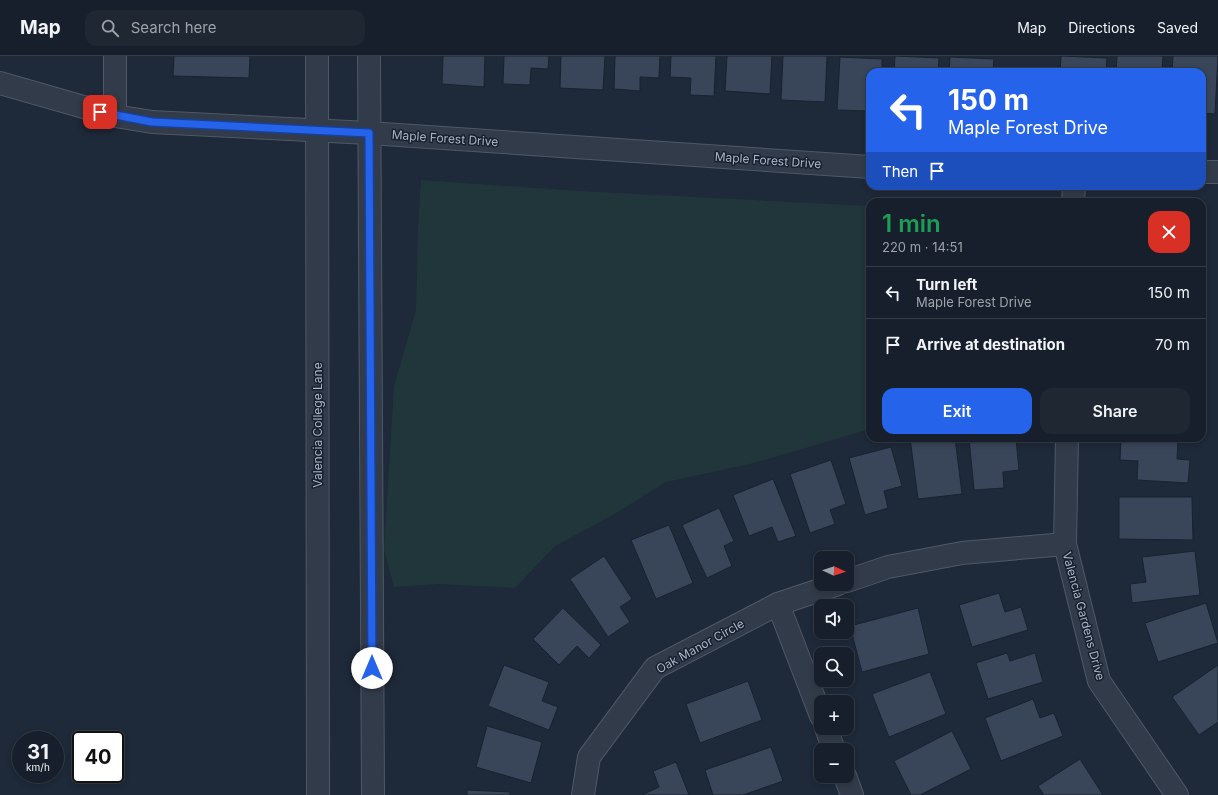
<!DOCTYPE html>
<meta charset="utf-8">
<style>
body{margin:0;font-family:Inter,sans-serif;background:#1f2733;color:#f1f3f6;height:100vh;display:flex;flex-direction:column;font-size:15px;white-space:nowrap}
*{box-sizing:border-box;margin:0}
p{font-size:13px;color:#9ea2a9}
.icon{flex:none;width:22px;height:22px;fill:none;stroke:currentColor;stroke-width:2;stroke-linecap:round;stroke-linejoin:round}
.map{position:relative;flex:1;overflow:hidden}
.side{position:absolute;left:866px;top:142px;width:340px;height:244px;display:flex;flex-direction:column;background:#161f2b;border-radius:12px;box-shadow:0 2px 6px #0003,0 0 0 1px #353d47}
.side>*{flex:none}
.banner{position:absolute;left:866px;top:12px;width:340px;height:122px;border-radius:12px;box-shadow:0 2px 6px #0003,0 0 0 1px #353d47;background:#2563eb;color:#fff;overflow:hidden}
.needle{width:26px;rotate:93deg}
.fabs{position:absolute;left:814px;top:495px;display:grid;gap:8px}
.fabs a{display:grid;place-items:center;width:40px;height:40px;border-radius:8px;background:#161f2b;box-shadow:0 2px 6px #0003,0 0 0 1px #353d47;font-size:20px}
.speed{position:absolute;left:12px;top:675px;display:flex;gap:8px;font-size:20px;font-weight:700;text-align:center}
.speed>*{display:grid;place-content:center;width:52px;height:52px;border-radius:50%;background:#161f2b;box-shadow:0 2px 6px #0003,0 0 0 1px #353d47;line-height:1}
.speed small{font-size:10px;font-weight:400}
.speed .limit{border:2px solid #111;border-radius:6px;background:#fff;color:#111}
.pin{position:absolute;display:grid;place-items:center;width:34px;height:34px;color:#fff;margin:-17px;border-radius:8px;box-shadow:0 2px 6px #0006}
.me{position:absolute;width:44px;margin:-22px;rotate:0deg;stroke-linejoin:round;filter:drop-shadow(0 0 3px #0008)}
.turn{display:flex;align-items:center;gap:14px;height:84px;padding:0 16px;font-size:18px}
.turn .icon{width:52px;height:52px;stroke-width:2.5}
.turn b{display:block;font-size:28px;line-height:34px}
.then{display:flex;align-items:center;height:38px;padding:0 16px;background:#0003;gap:8px;font-size:15px}
.round{display:grid;place-items:center;flex:none;width:42px;height:42px;border-radius:12px;background:#1f2733}
.summary{display:flex;align-items:center;justify-content:space-between;height:68px;padding:0 16px}
h1{font-size:24px;font-weight:600;line-height:30px;color:#1e9e55}
.primary-button{display:flex;gap:8px;margin-top:auto;padding:8px 16px}
.primary-button a{flex:1;height:46px;border-radius:12px;background:#2563eb;color:#fff;font-size:16px;font-weight:600;line-height:46px;text-align:center}
.primary-button a+a{background:#1f2733;color:#f1f3f6}
ul{padding:0;list-style:none}
li{display:flex;align-items:center;gap:12px;height:52px;padding:0 16px;border-top:1px solid #353d47}
li div{flex:1}
li b{display:block;font-size:15px}
li em{font-style:normal}
header{display:flex;align-items:center;gap:24px;box-sizing:border-box;height:56px;padding:0 20px;background:#161f2b;border-bottom:1px solid #353d47}
header strong{font-size:19px}
nav{display:flex;gap:22px;margin-inline-start:auto;font-size:14px}
.search{width:280px;height:36px;background:#1f2733;display:flex;align-items:center;gap:10px;box-sizing:border-box;padding:0 14px;border-radius:12px;color:#9ea2a9;font-size:15px}
.map>svg:first-child{display:block}
.green{fill:#20363a}
.building{fill:#394559;stroke:#192230}
.lines{fill:none;stroke-linecap:round;stroke-linejoin:round}
.minor-casing{stroke:#4f5867;stroke-width:24}
.tertiary-casing{stroke:#4f5867;stroke-width:24}
.minor{stroke:#323b49;stroke-width:22}
.tertiary{stroke:#323b49;stroke-width:22}
.route-casing{stroke:#184099;stroke-width:10}
.route{stroke:#2563eb;stroke-width:7}
.labels{text-anchor:middle;dominant-baseline:central;stroke-width:3;stroke-linejoin:round;paint-order:stroke}
.street-label{font-size:12px;fill:#abb5c6;stroke:#17202e}
</style>
<header>
<strong>Map</strong>
<div class="search"><svg class="icon" aria-label="search" viewBox="0 0 24 24"><circle cx="10" cy="10" r="6"/><path d="M15 15l6 6"/></svg>Search here</div>
<nav><a>Map</a><a>Directions</a><a>Saved</a></nav>
</header>
<div class="map">
<svg width="1218" height="739" viewBox="0 0 1218 739">
<rect width="100%" height="100%" fill="#1e2939"/>
<polygon class="green" points="421,124 579,135 870,150 870,373 754,407 666,426 613,459 555,490 515,532 439,528 394,531 384,494 394,330 416,254 418,173"/>
<g class="building">
<polygon points="174,0 250,0 249,22 173,20"/>
<polygon points="443,0 485,0 484,31 442,28"/>
<polygon points="504,0 549,0 548,13 531,12 530,29 503,28"/>
<polygon points="561,0 605,0 603,34 560,32"/>
<polygon points="615,0 660,0 659,22 640,21 640,35 614,33"/>
<polygon points="671,0 716,0 714,40 690,39 691,22 670,21"/>
<polygon points="727,0 772,0 770,38 725,35"/>
<polygon points="783,0 827,0 825,46 781,44"/>
<polygon points="895,0 939,2 938,16 894,16"/>
<polygon points="1061,0 1107,2 1106,16 1060,16"/>
<polygon points="1117,0 1163,0 1162,16 1116,16"/>
<polygon points="1173,0 1218,0 1215,58 1202,57 1202,16 1172,16"/>
<polygon points="840,1 882,3 882,16 870,16 870,55 837,54"/>
<polygon points="950,1 994,3 993,16 949,16"/>
<polygon points="910,382 955,382 962,438 918,443"/>
<polygon points="969,382 1016,382 1019,414 1003,416 1004,432 974,434"/>
<polygon points="1121,382 1178,383 1177,403 1190,404 1188,427 1137,424 1138,405 1120,404"/>
<polygon points="891,391 902,430 884,435 888,452 865,459 849,402"/>
<polygon points="831,404 846,448 830,454 835,468 810,477 790,418"/>
<polygon points="773,423 796,480 778,486 772,471 749,480 733,439"/>
<polygon points="1119,441 1192,441 1193,484 1119,483"/>
<polygon points="719,452 734,485 724,490 732,510 707,522 682,469"/>
<polygon points="669,469 693,527 656,543 631,484"/>
<polygon points="1195,495 1200,539 1132,547 1130,528 1146,526 1142,501"/>
<polygon points="604,500 632,543 620,551 630,566 608,581 570,523"/>
<polygon points="999,537 1005,556 1021,551 1028,574 972,591 959,549"/>
<polygon points="1206,547 1218,587 1158,606 1145,567"/>
<polygon points="563,552 601,589 589,602 577,590 559,609 533,583"/>
<polygon points="918,552 929,598 862,616 850,570"/>
<polygon points="1007,597 1010,605 1035,597 1043,626 988,643 976,607"/>
<polygon points="504,609 549,626 542,645 558,651 549,674 488,650"/>
<polygon points="1218,609 1218,666 1199,679 1172,641"/>
<polygon points="930,616 946,658 889,681 872,638"/>
<polygon points="748,625 762,664 700,687 686,648"/>
<polygon points="1033,643 1040,662 1054,657 1063,680 1001,705 985,662"/>
<polygon points="487,670 542,686 531,727 476,711"/>
<polygon points="952,675 971,713 920,739 911,739 894,705"/>
<polygon points="771,691 783,725 743,739 713,739 705,714"/>
<polygon points="1080,703 1103,739 1044,739 1038,730"/>
<polygon points="676,706 689,739 642,739 659,731 653,715"/>
<polygon points="467,734 510,736 510,739 467,739"/>
</g>
<g class="lines">
<defs>
<g id="minor">
<polyline points="0,27 115,60 152,66 369,77 870,111"/>
<polyline points="115,60 115,0"/>
<polyline points="1202,116 1218,116"/>
<polyline points="1073,146 1074,130"/>
<polyline points="1067,382 1065,488 1099,625 1177,739"/>
<polyline points="847,525 888,511 962,497 1065,488"/>
<polyline points="778,548 821,660"/>
<polyline points="826,672 834,694"/>
<polyline points="845,720 852,739"/>
<polyline points="583,739 589,701 655,612 778,548 838,528"/>
</g>
<g id="tertiary">
<polyline points="317,0 318,739"/>
<polyline points="369,0 373,739"/>
</g>
</defs>
<use href="#minor" class="minor-casing"/>
<use href="#tertiary" class="tertiary-casing"/>
<use href="#minor" class="minor"/>
<use href="#tertiary" class="tertiary"/>
</g>
<g class="lines">
<defs>
<polyline id="route" points="100,56 152,66 369,77 372,612"/>
</defs>
<use href="#route" class="route-casing"/>
<use href="#route" class="route"/>
</g>
<g class="labels">
<g class="street-label">
<text transform="translate(445 82) rotate(4)">Maple Forest Drive</text>
<text transform="translate(768 104) rotate(4)">Maple Forest Drive</text>
<text transform="translate(317 369) rotate(-90)">Valencia College Lane</text>
<text transform="translate(1084 560) rotate(75)">Valencia Gardens Drive</text>
<text transform="translate(700 590) rotate(-29)">Oak Manor Circle</text>
</g>
</g>
</svg>
<div class="fabs">
<a><svg class="needle" viewBox="-14 -14 28 28"><path d="M0-13l5 13h-10z" fill="#e53935"/><path d="M0 13l5-13h-10z" fill="#9ea2a9"/></svg></a>
<a><svg class="icon" aria-label="sound" viewBox="0 0 24 24"><path d="M4 9h4l5-4v14l-5-4H4zM17 9q2 3 0 6"/></svg></a>
<a><svg class="icon" aria-label="search" viewBox="0 0 24 24"><circle cx="10" cy="10" r="6"/><path d="M15 15l6 6"/></svg></a>
<a>+</a>
<a>−</a>
</div>
<div class="speed"><div>31<small>km/h</small></div><div class="limit">40</div></div>
<div class="pin" style="left:100px;top:56px;background:#d93025"><svg class="icon" aria-label="arrive" viewBox="0 0 24 24"><path d="M6 21V4h12l-3 4 3 4H6"/></svg></div>
<svg class="me" style="left:372px;top:612px" viewBox="-20 -20 40 40"><circle r="19" fill="#fff"/><path d="M0-13L10 11 0 6-10 11z" fill="#2563eb"/></svg>
<div class="banner">
<div class="turn"><svg class="icon" aria-label="left" viewBox="0 0 24 24"><path d="M17 20v-9H6M10 6l-5 5 5 5"/></svg><div><b>150 m</b>Maple Forest Drive</div></div>
<div class="then">Then<svg class="icon" aria-label="arrive" viewBox="0 0 24 24"><path d="M6 21V4h12l-3 4 3 4H6"/></svg></div>
</div>
<section class="side">
<div class="summary"><div><h1>1 min</h1><p>220 m · 14:51</p></div><a class="round" style="background:#d93025;color:#fff"><svg class="icon" aria-label="close" viewBox="0 0 24 24"><path d="M6 6l12 12M18 6L6 18"/></svg></a></div>
<ul>
<li><svg class="icon" aria-label="left" viewBox="0 0 24 24"><path d="M17 20v-9H6M10 6l-5 5 5 5"/></svg><div><b>Turn left</b><p>Maple Forest Drive</p></div><em>150 m</em></li>
<li><svg class="icon" aria-label="arrive" viewBox="0 0 24 24"><path d="M6 21V4h12l-3 4 3 4H6"/></svg><div><b>Arrive at destination</b></div><em>70 m</em></li>
</ul>
<div class="primary-button"><a>Exit</a><a>Share</a></div>
</section>
</div>
